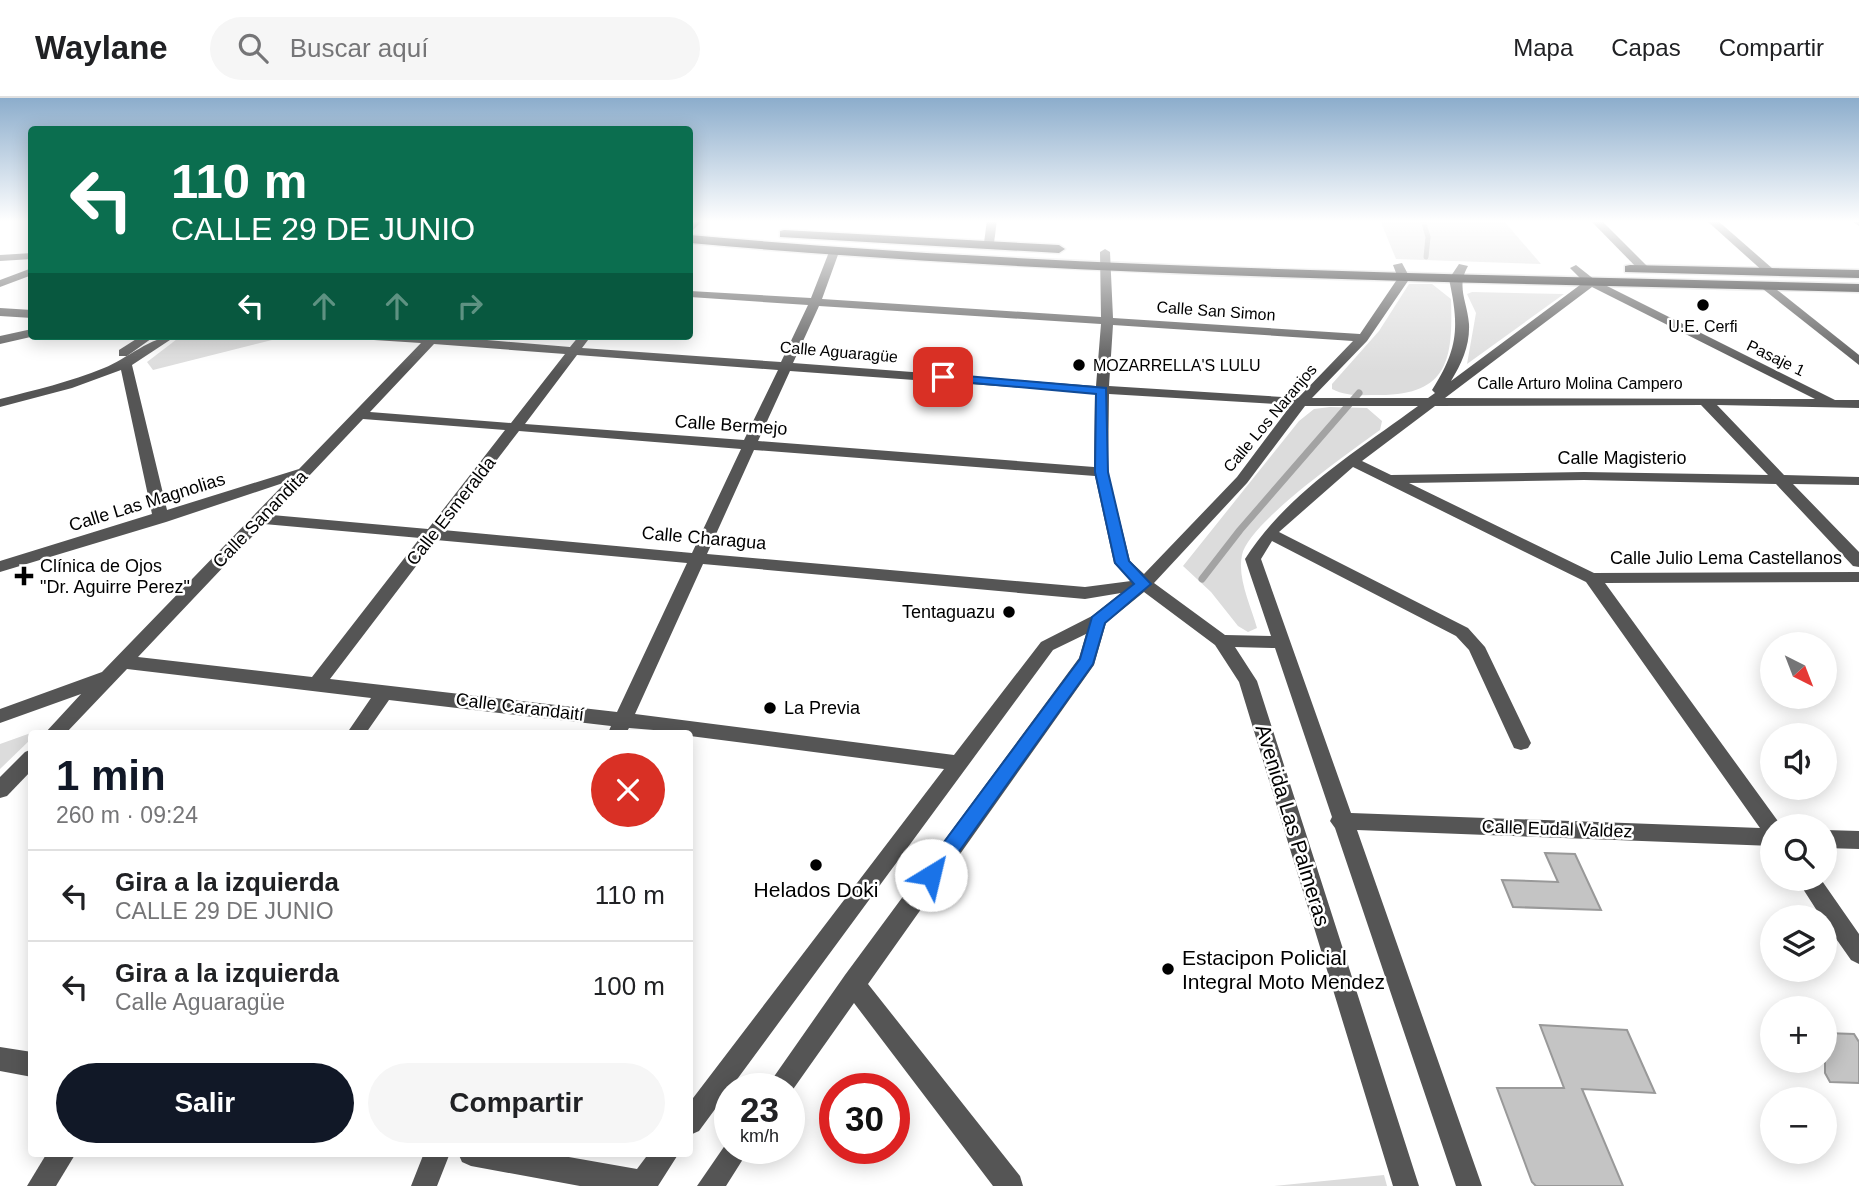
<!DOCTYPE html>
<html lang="es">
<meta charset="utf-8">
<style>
body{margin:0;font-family:Helvetica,sans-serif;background:#f6f6f6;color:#202124;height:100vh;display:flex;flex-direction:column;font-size:26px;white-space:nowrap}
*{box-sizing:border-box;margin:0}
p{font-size:23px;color:#757577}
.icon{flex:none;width:38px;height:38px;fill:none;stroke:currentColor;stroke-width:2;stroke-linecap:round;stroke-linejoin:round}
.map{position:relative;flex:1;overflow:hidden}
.panel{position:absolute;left:28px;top:632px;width:665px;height:427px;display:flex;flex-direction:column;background:#fff;border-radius:7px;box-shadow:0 4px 18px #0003}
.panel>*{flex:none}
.banner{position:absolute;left:28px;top:28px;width:665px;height:214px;border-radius:7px;box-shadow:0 4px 18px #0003;background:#0b6e4f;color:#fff;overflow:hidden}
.needle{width:46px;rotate:138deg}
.tools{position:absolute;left:1760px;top:534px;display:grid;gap:14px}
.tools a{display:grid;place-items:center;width:77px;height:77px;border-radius:50%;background:#fff;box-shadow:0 4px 18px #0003;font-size:35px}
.speed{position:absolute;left:714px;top:975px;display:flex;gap:14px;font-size:35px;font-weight:700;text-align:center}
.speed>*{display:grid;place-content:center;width:91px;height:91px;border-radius:50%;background:#fff;box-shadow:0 4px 18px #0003;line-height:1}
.speed small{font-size:18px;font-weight:400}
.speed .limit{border:10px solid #d22;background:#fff;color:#111}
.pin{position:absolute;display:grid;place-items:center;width:60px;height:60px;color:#fff;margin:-30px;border-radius:14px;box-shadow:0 4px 10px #0006}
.me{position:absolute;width:77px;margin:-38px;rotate:36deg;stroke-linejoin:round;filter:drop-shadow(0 0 5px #0008)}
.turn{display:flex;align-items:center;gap:24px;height:147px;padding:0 28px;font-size:32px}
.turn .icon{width:91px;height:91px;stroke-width:2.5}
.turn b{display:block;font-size:49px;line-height:60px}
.lanes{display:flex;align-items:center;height:66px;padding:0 28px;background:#0003;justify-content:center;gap:35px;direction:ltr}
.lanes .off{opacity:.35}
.round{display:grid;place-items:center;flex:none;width:74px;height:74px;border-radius:37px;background:#f6f6f6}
.summary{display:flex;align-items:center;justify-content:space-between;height:119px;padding:0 28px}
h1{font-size:42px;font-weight:800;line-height:52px;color:#111827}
.action{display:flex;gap:14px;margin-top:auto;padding:14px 28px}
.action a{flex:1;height:80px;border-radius:42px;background:#111827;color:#fff;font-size:28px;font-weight:800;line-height:80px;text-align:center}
.action a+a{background:#f6f6f6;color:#202124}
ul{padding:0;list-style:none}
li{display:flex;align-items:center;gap:21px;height:91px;padding:0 28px;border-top:2px solid #e0e0e0}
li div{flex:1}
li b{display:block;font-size:26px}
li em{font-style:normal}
header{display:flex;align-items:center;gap:42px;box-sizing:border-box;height:98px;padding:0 35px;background:#fff;border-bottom:2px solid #e0e0e0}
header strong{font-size:33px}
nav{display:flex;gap:38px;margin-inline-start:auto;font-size:24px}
.search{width:490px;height:63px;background:#f6f6f6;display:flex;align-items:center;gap:18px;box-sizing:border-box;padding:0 24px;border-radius:38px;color:#757577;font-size:26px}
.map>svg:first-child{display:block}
.green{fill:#dcdcdc}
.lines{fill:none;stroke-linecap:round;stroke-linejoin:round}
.stream-far1{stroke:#a3a3a3;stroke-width:5}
.stream{stroke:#a3a3a3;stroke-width:7}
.building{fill:#c4c4c4;stroke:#999;stroke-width:2}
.highway-casing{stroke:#dbdbdb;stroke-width:3}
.minor{fill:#555;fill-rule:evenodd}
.highway{fill:#000;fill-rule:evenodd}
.route{fill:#1a73e8;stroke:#114b97;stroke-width:2}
.poi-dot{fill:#000;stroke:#fff;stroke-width:2.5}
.labels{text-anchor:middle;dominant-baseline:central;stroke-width:5;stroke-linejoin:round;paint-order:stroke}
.far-street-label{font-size:16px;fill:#000;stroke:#fff}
.far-poi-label{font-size:16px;fill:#000;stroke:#fff}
.street-label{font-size:18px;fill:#000;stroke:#fff}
.poi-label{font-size:18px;fill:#000;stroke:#fff;text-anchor:start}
.near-street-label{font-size:21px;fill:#000;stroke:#fff}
.near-poi-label{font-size:21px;fill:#000;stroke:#fff}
</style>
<header>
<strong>Waylane</strong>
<div class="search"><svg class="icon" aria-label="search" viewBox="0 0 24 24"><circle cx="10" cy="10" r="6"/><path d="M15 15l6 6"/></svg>Buscar aquí</div>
<nav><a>Mapa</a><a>Capas</a><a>Compartir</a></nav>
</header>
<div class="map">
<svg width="1859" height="1088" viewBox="0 0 1859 1088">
<rect width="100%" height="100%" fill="#fff"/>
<g class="green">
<polygon points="1380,122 1503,122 1541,166 1396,161"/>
<path d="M1409,186H1432L1451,201C1453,260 1449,297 1380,297C1363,297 1347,299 1332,291V286L1379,233Z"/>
<polygon points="1472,194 1564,196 1467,266 1476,215 1467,196"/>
<polygon points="181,238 270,238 272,242 153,272 147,264"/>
<path d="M1330,309L1367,310L1382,323L1380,332C1351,353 1248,425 1242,457C1237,480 1251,508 1257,530L1248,534L1238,528L1211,494L1183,468L1299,323L1314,311Z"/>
<polygon points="42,631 32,635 31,641 0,671 0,646"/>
<polygon points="1384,1077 1387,1088 1274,1088"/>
</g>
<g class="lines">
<polyline class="stream-far1" points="1423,122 1428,139 1426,159"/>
<polyline class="stream" points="1202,481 1240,432 1359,295"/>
</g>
<g class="building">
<polygon points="1545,755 1575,756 1601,812 1513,809 1502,782 1558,784"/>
<polygon points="1540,927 1627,932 1655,995 1582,991 1623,1088 1536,1088 1532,1084 1497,990 1564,990"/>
<polygon points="1825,935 1854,936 1859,944 1859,985 1830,984 1825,975"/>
</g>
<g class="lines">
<defs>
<g id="highway">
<polygon points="784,132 1059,147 1065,151 1059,155 780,139 780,133"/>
<path d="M690,137C1078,172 1469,176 1859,186V194C1469,184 1078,180 690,145Z"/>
<polygon points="1630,167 1859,172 1859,180 1625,174 1625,168"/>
</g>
</defs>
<use href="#highway" class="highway-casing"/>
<g class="minor">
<polygon points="693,122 703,122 690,135 690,126"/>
<polygon points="987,122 997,122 994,145 989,148 984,145"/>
<polygon points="1590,122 1601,122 1648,169 1648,173 1640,173"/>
<polygon points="1706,122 1717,122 1773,171 1773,175 1765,175"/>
<polygon points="1850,122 1859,122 1859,128"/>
<path d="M834,151L839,154L822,201L1101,219L1100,154L1105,151L1110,154L1113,220L1360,236L1398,180L1393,167L1402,165L1410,180L1367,243L1312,300H1428L1435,295L1432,292C1459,250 1459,228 1449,181L1459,166L1468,168C1456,189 1467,202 1469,226C1470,247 1462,265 1451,283L1584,184L1570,170L1576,167L1595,182L1835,302H1859V310L1717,307L1784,377L1859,379V387L1793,386L1859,454V469L1853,468L1776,386L1584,382L1409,385L1594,475L1859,474V484L1605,485L1780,726L1781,728H1773V748L1357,732L1482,1088H1456L1335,730L1330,723L1332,719L1275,550L1235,549L1257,583L1419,1088H1393L1239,584L1215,547L1144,494L1106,525L1094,567L868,886L1020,1078L1023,1088H993L854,905L789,997V990H766L845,877L1079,560L1086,536L1053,552L699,1033L690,1037V1004L944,671L690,638V635L629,630L626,635H608L611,628L389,602L366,635H347L371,600L127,571L66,635H45L81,596L0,625V611L102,574L286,384L166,424L0,474V463L152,416L121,272L72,290L0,309V301C35,292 70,284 104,270C127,261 151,238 176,238L132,267L167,412L299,371L421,245L374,242L368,238H441L570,249L579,238H591L582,250L781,264L808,207L690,199V193L811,200L829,154ZM1592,189L1815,301L1445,300ZM819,208L1101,226L1096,288L793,265ZM1113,227L1353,243L1298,300L1109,288ZM434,246L565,256L511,325L370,314ZM577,257L778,272L744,342L525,326ZM790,273L1095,295L1094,369L758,343ZM1109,296L1291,307L1237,379L1144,476L1130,463L1108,374ZM1701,307L1768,377L1584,374L1391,377L1362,363L1435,308ZM1305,308H1418C1357,353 1286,396 1245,461L1271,538L1225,537L1154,485L1247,385ZM363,321L505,332L428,431L272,417ZM519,333L741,351L692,455L443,432ZM754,352L1095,378L1114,465L1131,483L1085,489L707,456ZM1353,369L1586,484L1760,730L1351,715L1261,461L1272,443L1456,538L1469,552L1514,650L1521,652L1528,650L1531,645L1485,549L1468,530L1279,434ZM264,426L420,440L312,579L138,559ZM436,442L687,465L617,614L330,581ZM703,466L1085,501L1121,495L1092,518L1041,544L954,657L635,616Z"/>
<polygon points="32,155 32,161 0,163 0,157"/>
<polygon points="32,170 32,177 0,189 0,182"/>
<polygon points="1763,187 1771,187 1859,257 1859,267 1763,191"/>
<polygon points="0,210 32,212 32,220 0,218"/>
<polygon points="32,231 32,238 35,238 0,246 0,238"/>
<polygon points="141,238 155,238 127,258 119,258 119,252"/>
<polygon points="32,651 32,672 7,698 0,700 0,679 25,654"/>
<polygon points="1825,732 1859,733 1859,751 1825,750"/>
<polygon points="1796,780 1820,780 1859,836 1859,866 1851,862 1825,825 1825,819 1821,819"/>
<polygon points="0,949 32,954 32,979 0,973"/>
<polygon points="730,1040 730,1050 750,1050 726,1088 697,1088"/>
<polygon points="47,1055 76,1055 56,1088 27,1088"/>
<polygon points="424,1055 450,1055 437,1088 411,1088"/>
<polygon points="458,1055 546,1055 637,1071 649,1055 679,1055 658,1088 580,1088 471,1068 462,1064"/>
</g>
<use href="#highway" class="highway"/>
</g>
<linearGradient id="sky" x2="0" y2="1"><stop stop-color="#8cadcc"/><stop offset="0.45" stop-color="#fff"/><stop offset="1" stop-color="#fff" stop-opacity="0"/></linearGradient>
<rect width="1859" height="274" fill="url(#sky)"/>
<polygon class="route" points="943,276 1106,290 1108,374 1129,463 1151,486 1105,525 1093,566 938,783 931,786 924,783 922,777 924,771 1080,561 1092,519 1134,486 1115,465 1095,374 1096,296 939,282 937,279"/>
<g class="poi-dot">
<circle cx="1703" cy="207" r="7"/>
<circle cx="1079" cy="267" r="7"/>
<path d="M20.5 467.5h7v7h7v7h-7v7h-7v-7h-7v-7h7z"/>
<circle cx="1009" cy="514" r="7"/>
<circle cx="770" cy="610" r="7"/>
<circle cx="816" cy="767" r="7"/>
<circle cx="1168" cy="871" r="7"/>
</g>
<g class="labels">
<g class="far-street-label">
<text transform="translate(1216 213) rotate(4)">Calle San Simon</text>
<text transform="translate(839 254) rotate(5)">Calle Aguaragüe</text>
<text transform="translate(1776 260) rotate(26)">Pasaje 1</text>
<text x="1580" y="285">Calle Arturo Molina Campero</text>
<text transform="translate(1270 320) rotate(-50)">Calle Los Naranjos</text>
</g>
<g class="far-poi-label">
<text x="1703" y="228">U.E. Cerfi</text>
<text x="1093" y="267" text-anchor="start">MOZARRELLA'S LULU</text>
</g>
<g class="street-label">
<text transform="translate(731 327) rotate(4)">Calle Bermejo</text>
<text x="1622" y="360">Calle Magisterio</text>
<text transform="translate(147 404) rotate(-17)">Calle Las Magnolias</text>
<text transform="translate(451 413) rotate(-52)">Calle Esmeralda</text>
<text transform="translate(260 421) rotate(-46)">Calle Sanandita</text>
<text transform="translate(704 440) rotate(5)">Calle Charagua</text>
<text x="1726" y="460">Calle Julio Lema Castellanos</text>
<text transform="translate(520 609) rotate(7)">Calle Carandaití</text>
<text transform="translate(1557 731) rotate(2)">Calle Eudal Valdez</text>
</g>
<g class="poi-label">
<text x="40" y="468">Clínica de Ojos<tspan x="40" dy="21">"Dr. Aguirre Perez"</tspan></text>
<text x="995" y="514" text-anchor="end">Tentaguazu</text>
<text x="784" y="610">La Previa</text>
</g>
<g class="near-street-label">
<text transform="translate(1293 727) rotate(73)">Avenida Las Palmeras</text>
</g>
<g class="near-poi-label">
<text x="816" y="791">Helados Doki</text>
<text x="1182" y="859" text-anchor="start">Estacipon Policial<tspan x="1182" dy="24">Integral Moto Mendez</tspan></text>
</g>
</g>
</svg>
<div class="tools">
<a><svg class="needle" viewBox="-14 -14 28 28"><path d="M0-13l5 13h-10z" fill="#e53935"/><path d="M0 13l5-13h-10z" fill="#757577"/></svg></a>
<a><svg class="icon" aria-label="sound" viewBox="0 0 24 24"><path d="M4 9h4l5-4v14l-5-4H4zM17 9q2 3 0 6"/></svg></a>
<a><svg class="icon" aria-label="search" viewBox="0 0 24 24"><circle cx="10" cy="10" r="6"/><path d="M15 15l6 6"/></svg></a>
<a><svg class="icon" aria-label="layers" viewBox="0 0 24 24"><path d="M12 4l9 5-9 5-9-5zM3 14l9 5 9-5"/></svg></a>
<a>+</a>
<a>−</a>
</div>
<div class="speed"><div>23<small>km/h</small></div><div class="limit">30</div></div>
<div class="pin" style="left:943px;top:279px;background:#d93025"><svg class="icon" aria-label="arrive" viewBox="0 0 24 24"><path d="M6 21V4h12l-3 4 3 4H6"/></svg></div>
<svg class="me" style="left:931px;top:777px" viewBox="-20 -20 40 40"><circle r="19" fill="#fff"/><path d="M0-13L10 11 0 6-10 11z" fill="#1a73e8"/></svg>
<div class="banner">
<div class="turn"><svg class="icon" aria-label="left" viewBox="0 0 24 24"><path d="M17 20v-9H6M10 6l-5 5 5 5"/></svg><div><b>110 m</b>CALLE 29 DE JUNIO</div></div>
<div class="lanes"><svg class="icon" aria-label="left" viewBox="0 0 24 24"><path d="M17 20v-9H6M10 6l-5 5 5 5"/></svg><svg class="icon off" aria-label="ahead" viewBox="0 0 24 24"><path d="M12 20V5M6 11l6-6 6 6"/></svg><svg class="icon off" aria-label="ahead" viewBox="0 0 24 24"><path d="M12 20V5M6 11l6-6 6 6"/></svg><svg class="icon off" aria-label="right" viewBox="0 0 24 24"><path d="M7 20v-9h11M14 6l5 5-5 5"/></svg></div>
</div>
<section class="panel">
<div class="summary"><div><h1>1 min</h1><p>260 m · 09:24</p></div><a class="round" style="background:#d93025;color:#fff"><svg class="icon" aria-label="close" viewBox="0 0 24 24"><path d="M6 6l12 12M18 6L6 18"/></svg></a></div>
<ul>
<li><svg class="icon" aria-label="left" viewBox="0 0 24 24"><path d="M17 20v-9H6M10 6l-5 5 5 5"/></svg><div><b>Gira a la izquierda</b><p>CALLE 29 DE JUNIO</p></div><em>110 m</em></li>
<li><svg class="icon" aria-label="left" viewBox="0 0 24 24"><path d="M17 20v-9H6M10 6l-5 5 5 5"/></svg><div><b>Gira a la izquierda</b><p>Calle Aguaragüe</p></div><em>100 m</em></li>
</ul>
<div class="action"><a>Salir</a><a>Compartir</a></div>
</section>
</div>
